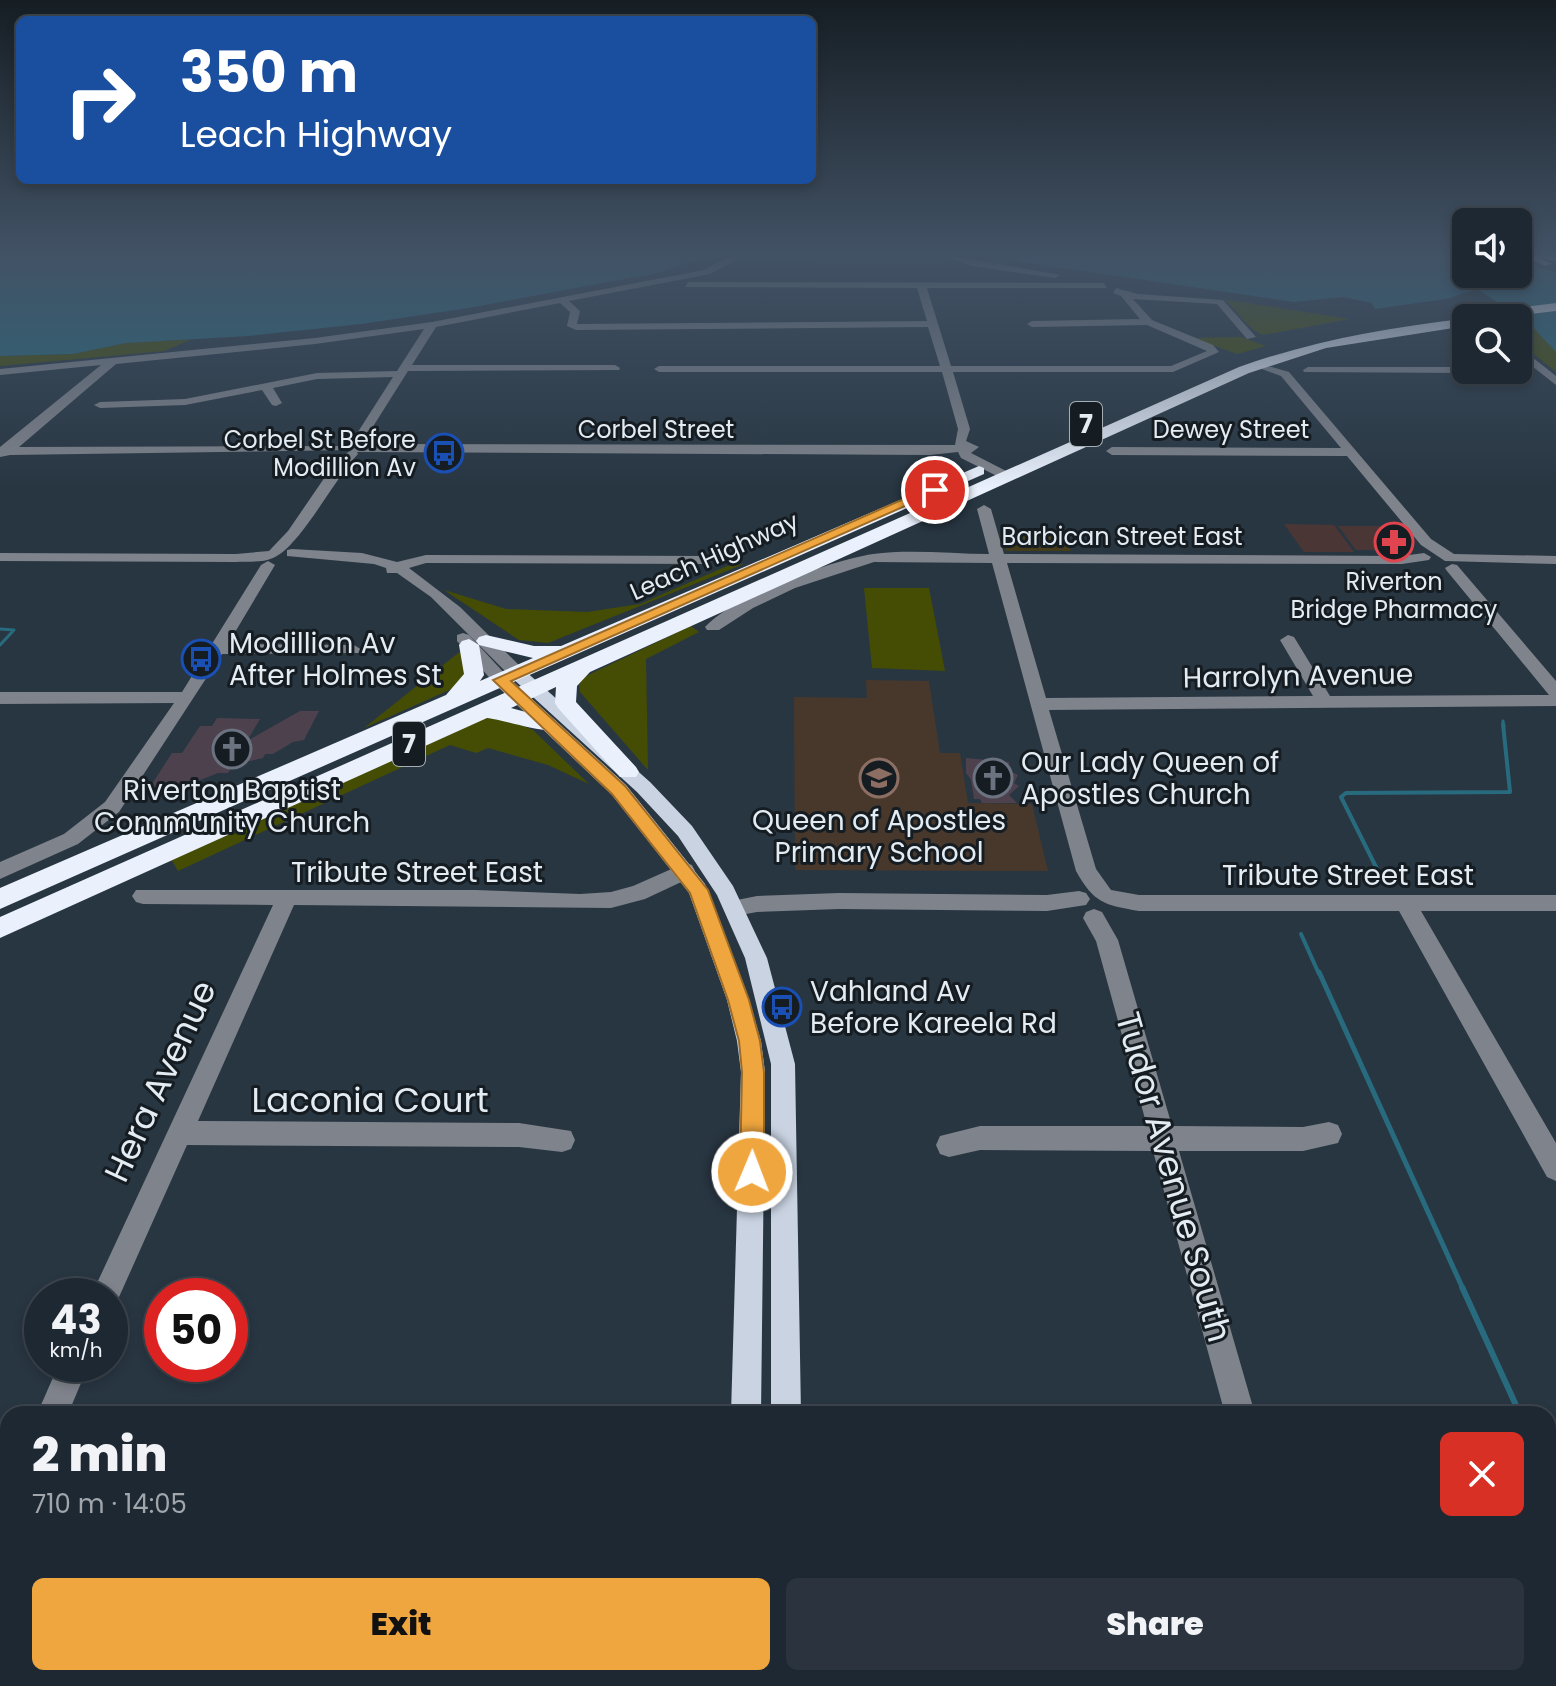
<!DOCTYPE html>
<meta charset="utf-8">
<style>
body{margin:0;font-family:Poppins,sans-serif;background:#2b343e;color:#f1f3f6;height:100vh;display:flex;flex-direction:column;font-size:30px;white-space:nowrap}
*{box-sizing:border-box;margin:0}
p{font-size:26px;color:#a1a6ac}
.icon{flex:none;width:44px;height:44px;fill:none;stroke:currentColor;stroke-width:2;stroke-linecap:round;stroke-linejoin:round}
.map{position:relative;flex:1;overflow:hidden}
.side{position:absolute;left:0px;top:1406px;width:1556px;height:280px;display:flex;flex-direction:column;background:#1e2832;border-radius:24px 24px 0 0;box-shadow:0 4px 12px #0003,0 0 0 2px #3c444d}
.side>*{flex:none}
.guide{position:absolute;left:16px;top:16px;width:800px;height:168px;border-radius:12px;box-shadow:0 4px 12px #0003,0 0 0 2px #3c444d;background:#1a4fa0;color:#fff;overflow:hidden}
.buttons{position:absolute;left:1452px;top:208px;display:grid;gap:16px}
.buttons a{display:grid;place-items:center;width:80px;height:80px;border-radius:12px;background:#1e2832;box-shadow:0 4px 12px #0003,0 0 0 2px #3c444d;font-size:40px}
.speed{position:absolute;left:24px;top:1278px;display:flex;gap:16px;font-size:40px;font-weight:700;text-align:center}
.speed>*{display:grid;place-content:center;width:104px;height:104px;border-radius:50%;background:#1e2832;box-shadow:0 4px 12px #0003,0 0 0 2px #3c444d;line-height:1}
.speed small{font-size:20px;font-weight:400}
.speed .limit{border:12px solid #d22;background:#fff;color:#111}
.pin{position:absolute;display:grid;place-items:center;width:68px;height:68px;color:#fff;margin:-34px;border:4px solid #fff;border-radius:50%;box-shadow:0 2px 8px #0007}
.me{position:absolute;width:88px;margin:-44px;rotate:1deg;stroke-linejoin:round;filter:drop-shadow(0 0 6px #0008)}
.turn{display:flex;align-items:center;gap:28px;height:168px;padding:0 32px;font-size:36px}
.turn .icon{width:104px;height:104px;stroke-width:2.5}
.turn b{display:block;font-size:56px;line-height:68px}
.round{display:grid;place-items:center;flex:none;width:84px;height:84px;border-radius:12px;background:#2b343e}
.overview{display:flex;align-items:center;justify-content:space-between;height:136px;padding:0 32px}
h1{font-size:48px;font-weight:800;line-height:60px}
.action{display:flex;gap:16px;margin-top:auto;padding:16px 32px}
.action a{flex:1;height:92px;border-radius:12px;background:#f0a63e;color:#111;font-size:32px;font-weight:800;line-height:92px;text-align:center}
.action a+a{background:#2b343e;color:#f1f3f6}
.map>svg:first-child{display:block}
.commercial{fill:#4b3636}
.education{fill:#48382c}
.green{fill:#454d05}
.sand{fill:#443c1b}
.water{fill:#286b7f}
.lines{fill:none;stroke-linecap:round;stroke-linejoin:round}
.stream-far3{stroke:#286b7f;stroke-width:3}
.stream-far2{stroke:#286b7f;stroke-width:4}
.stream-far1{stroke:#286b7f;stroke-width:5}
.stream{stroke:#286b7f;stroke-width:6}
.building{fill:#4e414e}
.minor{fill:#7f838b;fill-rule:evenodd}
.major{fill:#c9d3e2;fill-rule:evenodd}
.highway{fill:#eaf1fd;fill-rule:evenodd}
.route{fill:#f0a63e;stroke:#9c6c28;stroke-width:2}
.labels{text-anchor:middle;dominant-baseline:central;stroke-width:6;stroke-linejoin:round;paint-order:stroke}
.far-street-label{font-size:24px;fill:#e3ebf3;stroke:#161d22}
.far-poi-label{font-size:24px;fill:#e3ebf3;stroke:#161d22;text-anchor:end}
.shield{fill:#161d22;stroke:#a6adb4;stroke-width:2}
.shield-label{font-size:26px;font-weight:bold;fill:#e3ebf3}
.poi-label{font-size:28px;fill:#e3ebf3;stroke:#161d22;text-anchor:start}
.street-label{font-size:28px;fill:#e3ebf3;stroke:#161d22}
.near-street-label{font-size:34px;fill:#e3ebf3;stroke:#161d22}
</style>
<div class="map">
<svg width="1556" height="1686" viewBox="0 0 1556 1686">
<rect width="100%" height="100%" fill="#283642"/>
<g class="commercial">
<polygon points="1284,524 1334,525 1354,552 1304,552"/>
<polygon points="1338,526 1393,526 1409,546 1404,550 1356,550"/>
</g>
<polygon class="education" points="866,680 929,681 940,753 960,753 968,803 1032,804 1048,871 795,870 794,697 867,698"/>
<g class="green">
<path d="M1223,299L1350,319L1263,335C1247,329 1237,309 1223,299Z"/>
<polygon points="1556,314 1556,372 1518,341 1518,318"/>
<polygon points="1241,337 1266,346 1237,354 1194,338"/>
<polygon points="192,339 164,351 0,366 0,356 73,354 126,343"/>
<polygon points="744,564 548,643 519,640 444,590 506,609 587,612 640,604 727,566"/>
<polygon points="864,588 929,588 945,671 872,668"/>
<polygon points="691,626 699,632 646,659 648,770 580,692 579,685 584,677"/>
<polygon points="462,650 469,664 463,679 456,687 364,728"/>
<polygon points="483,716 512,721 533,730 589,784 548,765 488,748 476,753 450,745 178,871 170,857"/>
</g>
<polygon class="sand" points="999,533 1064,533 1071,551 1006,551"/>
<g class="water">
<polygon points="0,253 717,253 657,273 468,308 361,324 248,336 126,343 73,354 0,356"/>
<path d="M1001,253H1466V274H1518V261C1530,267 1543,267 1556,273V352L1529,323L1477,289L1446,299L1375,309L1372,303L1343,297L1294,302L1022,262Z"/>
</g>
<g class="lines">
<g class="stream-far3">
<polyline points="0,629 14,630 0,645"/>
<polyline points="1503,721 1504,726"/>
</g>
<g class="stream-far2">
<polyline points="1381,877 1341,797 1346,793 1510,792 1503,724"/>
<polyline points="1301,934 1319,974"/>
</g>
<polyline class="stream-far1" points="1319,972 1463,1289"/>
<g class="stream">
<polyline points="1462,1287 1520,1414"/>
<polyline points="1548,1476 1556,1494"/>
</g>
</g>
<g class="building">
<polygon points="300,711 319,711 304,740 293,742 273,754 265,754 263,758 233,765 228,773 218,773 198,781 183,781 180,787 150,787 172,753 182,753 200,726 212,726 217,718 260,719 247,741"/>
<polygon points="966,758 1009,762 1010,771 1018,775 1014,783 1019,786 1009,795 1017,803 982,803 980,799 974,799 971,780 966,773"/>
</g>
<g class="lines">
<g class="minor">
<path d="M736,253H832L828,256L742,257L710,274L569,301L580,311L577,324L927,321L917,288L685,287L688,282L1104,283L1107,288H927L951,366H1171L1207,351L1147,325L1032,327L1027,324L1032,321L1140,319L1121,296L1113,293L1116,288L1138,294L1223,300L1256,337L1247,339L1217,304L1133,299L1152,320L1213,345L1219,352L1173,372H953L970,429L966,441L979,447L971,453L1012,474L1014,477L1007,481L961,458L958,452L930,455L357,452L358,454C334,479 300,547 273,558C263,563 247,561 236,562L0,561V553L236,554L269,551L288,531L338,458L352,450L10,455L0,457V447L101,365L0,375V369L315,338L432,322L704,270ZM560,303L570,312L567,326L576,330L928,327L940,366H659L654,369L659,372H942L958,429L955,445L362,444L408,371L619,370L620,368L615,365H412L436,327ZM424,329L397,371L317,373L185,399L100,402L94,405L100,408L185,405L262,390L272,405L276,406L282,403L273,388L317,379L393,377L349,446L19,447L116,364L315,344Z"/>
<polygon points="935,253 1060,275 1055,278 971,266"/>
<polygon points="1518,346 1556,376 1556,385 1518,355"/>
<polygon points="1254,362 1289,372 1431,539 1454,554 1556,556 1556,564 1445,561 1421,545 1347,456 1112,455 1106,451 1112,447 1341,448 1281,376 1254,366"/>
<polygon points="1308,367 1466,367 1466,370 1471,370 1466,373 1304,372 1303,370"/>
<path d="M984,505L991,509L1004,554L1402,556L1424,553L1431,557L1429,560L1402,564L1007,563L1046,698L1313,696L1280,640L1288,635L1294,637L1330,696L1549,695L1447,571L1445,568L1452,564L1457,565L1556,681V706L1049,710L1096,869L1111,890L1139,895H1556V911H1421L1556,1143V1181L1547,1177L1399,911H1139C1104,905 1094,903 1076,871L992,563L874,562L795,588L753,608L719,630H707L705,627C732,596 832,560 873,554C910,549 952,554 989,554L977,509Z"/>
<polygon points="292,549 362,553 397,562 426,555 707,556 714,560 707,564 426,563 409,568 460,607 523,669 525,673 523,677 511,677 431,597 397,573 387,573 386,568 374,564 287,556 287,550"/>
<polygon points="268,561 275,565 228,644 354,645 362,650 360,653 222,654 119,812 78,844 0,879 0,862 64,834 105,802 174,703 0,704 0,692 182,692 261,565"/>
<polygon points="463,633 469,635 507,676 509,680 507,684 495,684 457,641 457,635"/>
<polygon points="685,863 692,865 695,871 692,877 645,899 611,908 294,905 198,1121 519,1123 571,1131 575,1140 571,1149 562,1152 519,1147 187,1145 115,1306 110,1308 110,1296 91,1296 273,905 143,904 136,902 132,896 136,890 476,890 580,894 611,892 633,886"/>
<polygon points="1079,891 1086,893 1090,899 1086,905 1047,911 839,909 757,912 735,916 727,914 724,908 727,902 757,896 839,893 1047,895"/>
<polygon points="1094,909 1102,912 1118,940 1172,1126 1303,1127 1329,1122 1338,1125 1342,1134 1338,1143 1303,1151 1179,1151 1255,1414 1225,1414 1153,1151 980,1150 949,1157 940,1154 936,1145 940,1136 980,1126 1147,1126 1096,941 1083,918 1086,912"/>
<polygon points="59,1364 89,1364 68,1414 37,1414"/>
<polygon points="0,1486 8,1487 8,1519 0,1518"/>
<polygon points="233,1678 269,1678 267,1686 231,1686"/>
<polygon points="1294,1678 1330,1678 1332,1686 1296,1686"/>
</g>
<g class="major">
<polygon points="1518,253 1529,253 1552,264 1545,266"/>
<polygon points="517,668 523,669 650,782 692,826 733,886 767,958 795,1064 801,1414 771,1414 771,1064 745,958 717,895 678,836 637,792 511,677 509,673 511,669"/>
<polygon points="501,675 507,676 626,785 705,884 749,1000 761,1041 765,1072 761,1414 731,1414 741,1072 737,1041 727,1000 689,893 612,795 495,684 493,680"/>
<rect x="723" y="1678" width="83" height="8"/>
</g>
<g class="highway">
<polygon points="1530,253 1556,255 1556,261 1530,256"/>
<path d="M1556,303V311L1496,318H1466V326L1326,348L1249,373L590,672L577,686L576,702L636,767L639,772L636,777H620L558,708L555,703L556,687L511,708L555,720L558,725L555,730C542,733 504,720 487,718L0,938V917L1239,367C1312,341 1386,328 1462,319L1467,314Z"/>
<polygon points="979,466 984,468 984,474 0,909 0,888 446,695 464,674 459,645 462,641 469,639 479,645 484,675 480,681 533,658 479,645 476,641 479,637 486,635 534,646 561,646"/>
</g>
</g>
<linearGradient id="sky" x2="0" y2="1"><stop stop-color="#161e24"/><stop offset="0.52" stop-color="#425265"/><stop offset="1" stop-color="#425265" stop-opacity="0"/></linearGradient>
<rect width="1556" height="489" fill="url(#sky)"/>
<polygon class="route" points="931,487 941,490 511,681 625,786 708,890 749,1000 760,1041 764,1072 764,1172 760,1180 752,1184 743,1180 740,1172 742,1072 739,1041 728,1000 690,893 612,794 493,680"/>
<defs>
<symbol id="bus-ring" viewBox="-11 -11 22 22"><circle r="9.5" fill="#161d22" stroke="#1a4fb4" stroke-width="1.5"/><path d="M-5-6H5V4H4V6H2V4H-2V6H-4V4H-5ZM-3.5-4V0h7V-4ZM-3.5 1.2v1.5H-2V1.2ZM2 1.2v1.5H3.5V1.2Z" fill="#1a4fb4"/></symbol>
<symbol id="pharmacy-ring" viewBox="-11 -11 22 22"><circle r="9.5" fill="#161d22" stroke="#e0444e" stroke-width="1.5"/><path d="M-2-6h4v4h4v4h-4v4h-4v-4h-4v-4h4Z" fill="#e0444e"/></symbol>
<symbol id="church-ring" viewBox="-11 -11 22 22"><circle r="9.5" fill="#161d22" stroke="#6b7280" stroke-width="1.5"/><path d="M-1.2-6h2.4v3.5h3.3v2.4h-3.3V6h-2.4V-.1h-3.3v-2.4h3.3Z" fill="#6b7280"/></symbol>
<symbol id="school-ring" viewBox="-11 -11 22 22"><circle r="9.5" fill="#161d22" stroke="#8d6e63" stroke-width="1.5"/><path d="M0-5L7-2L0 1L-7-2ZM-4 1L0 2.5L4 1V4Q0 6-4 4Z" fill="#8d6e63"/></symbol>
</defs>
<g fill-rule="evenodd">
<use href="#bus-ring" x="422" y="431" width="44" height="44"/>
<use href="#pharmacy-ring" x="1372" y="520" width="44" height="44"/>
<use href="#bus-ring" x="179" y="637" width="44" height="44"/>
<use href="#church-ring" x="210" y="727" width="44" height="44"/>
<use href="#school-ring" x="857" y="756" width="44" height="44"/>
<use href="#church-ring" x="971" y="756" width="44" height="44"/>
<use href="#bus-ring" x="760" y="985" width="44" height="44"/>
</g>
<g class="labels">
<g class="far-street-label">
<text x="656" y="429">Corbel Street</text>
<text x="1231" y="429">Dewey Street</text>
<text x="1122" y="536">Barbican Street East</text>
<text transform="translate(714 556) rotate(-24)">Leach Highway</text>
</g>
<g class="far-poi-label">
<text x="416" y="439">Corbel St Before<tspan x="416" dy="28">Modillion Av</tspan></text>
<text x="1394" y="581" text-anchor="middle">Riverton<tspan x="1394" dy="28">Bridge Pharmacy</tspan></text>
</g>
<g class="shield">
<rect x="1070" y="402" width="32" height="44" rx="6"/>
<rect x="393" y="722" width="32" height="44" rx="6"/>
</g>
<g class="shield-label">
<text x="1086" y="424">7</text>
<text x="409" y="744">7</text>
</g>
<g class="poi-label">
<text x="229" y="643">Modillion Av<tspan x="229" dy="32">After Holmes St</tspan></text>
<text x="1021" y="762">Our Lady Queen of<tspan x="1021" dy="32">Apostles Church</tspan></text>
<text x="232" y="790" text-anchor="middle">Riverton Baptist<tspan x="232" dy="32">Community Church</tspan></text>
<text x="879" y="820" text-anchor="middle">Queen of Apostles<tspan x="879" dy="32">Primary School</tspan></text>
<text x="810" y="991">Vahland Av<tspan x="810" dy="32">Before Kareela Rd</tspan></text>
</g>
<g class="street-label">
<text transform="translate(1298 676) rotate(-1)">Harrolyn Avenue</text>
<text x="417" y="872">Tribute Street East</text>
<text x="1348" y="875">Tribute Street East</text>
</g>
<g class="near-street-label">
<text transform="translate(160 1081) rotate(-65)">Hera Avenue</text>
<text x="370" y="1100">Laconia Court</text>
<text transform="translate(1174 1177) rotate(74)">Tudor Avenue South</text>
</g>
</g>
</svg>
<div class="buttons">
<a><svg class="icon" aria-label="sound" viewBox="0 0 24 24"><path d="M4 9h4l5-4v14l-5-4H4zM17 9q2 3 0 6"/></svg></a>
<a><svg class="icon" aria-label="search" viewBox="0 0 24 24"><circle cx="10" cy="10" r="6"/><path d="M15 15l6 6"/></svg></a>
</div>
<div class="speed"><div>43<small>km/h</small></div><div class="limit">50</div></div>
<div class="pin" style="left:935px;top:490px;background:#d93025"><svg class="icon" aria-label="arrive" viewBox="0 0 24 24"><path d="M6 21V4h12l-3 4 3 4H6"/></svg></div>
<svg class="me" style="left:752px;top:1172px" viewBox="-20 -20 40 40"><circle r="17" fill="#f0a63e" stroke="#fff" stroke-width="3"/><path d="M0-11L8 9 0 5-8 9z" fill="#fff"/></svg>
<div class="guide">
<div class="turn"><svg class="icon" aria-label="right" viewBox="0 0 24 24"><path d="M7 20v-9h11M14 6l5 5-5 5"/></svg><div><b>350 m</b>Leach Highway</div></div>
</div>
<section class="side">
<div class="overview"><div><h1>2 min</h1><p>710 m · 14:05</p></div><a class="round" style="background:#d93025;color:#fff"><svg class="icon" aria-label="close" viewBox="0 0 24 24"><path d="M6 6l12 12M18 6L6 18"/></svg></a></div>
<div class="action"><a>Exit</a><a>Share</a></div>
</section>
</div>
